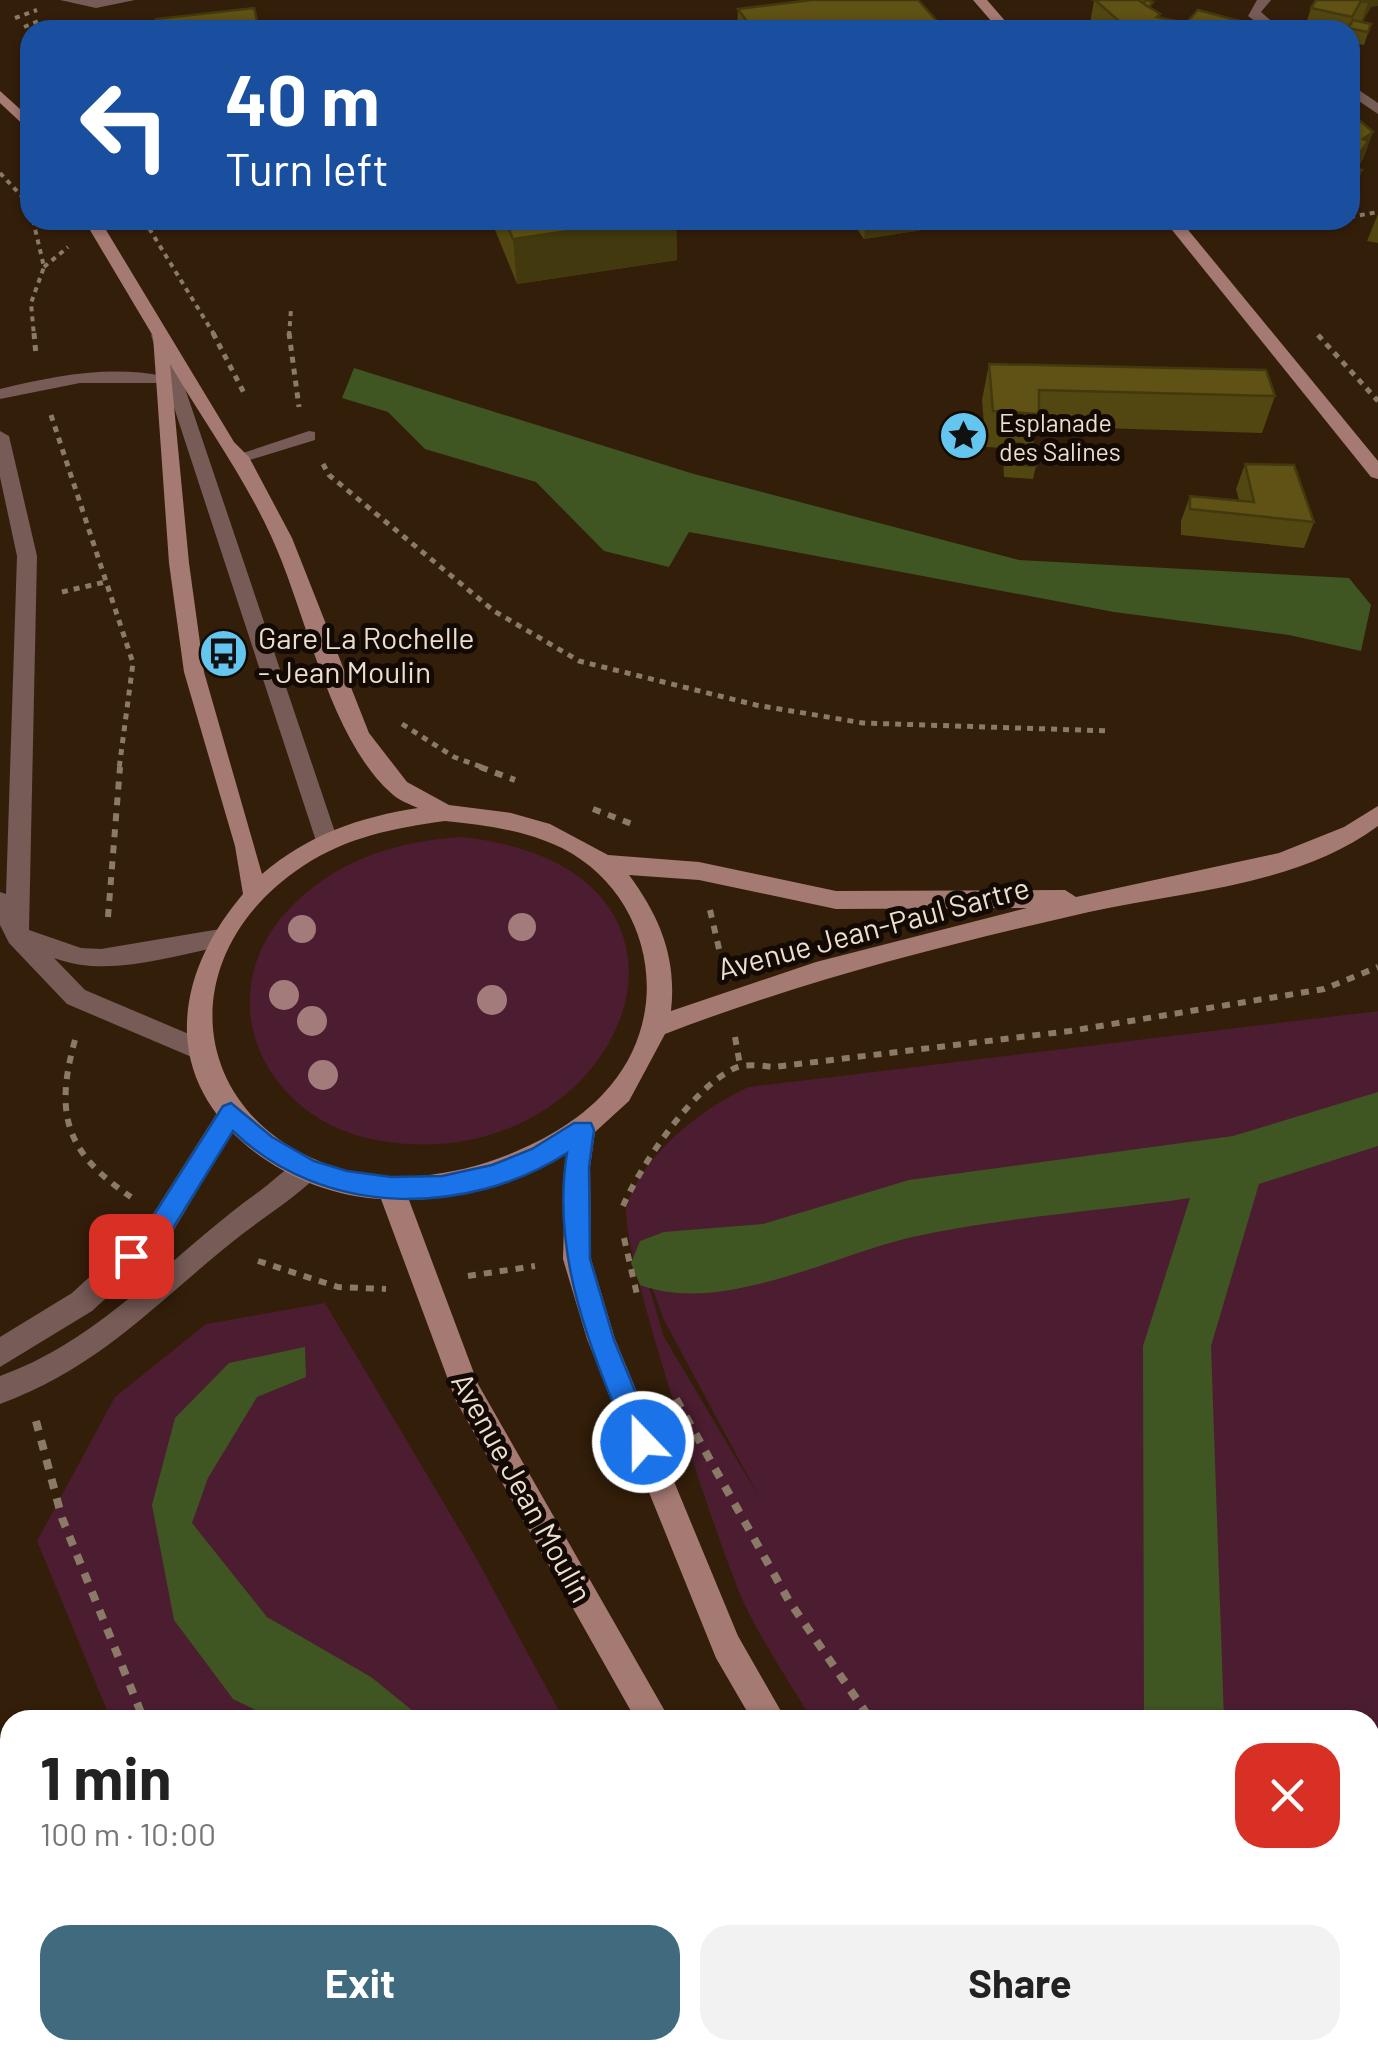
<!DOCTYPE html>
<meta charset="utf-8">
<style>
body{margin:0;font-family:Barlow,sans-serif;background:#f2f2f2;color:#222;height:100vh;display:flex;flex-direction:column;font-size:38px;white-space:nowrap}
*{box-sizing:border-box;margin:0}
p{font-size:32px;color:#767676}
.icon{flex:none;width:55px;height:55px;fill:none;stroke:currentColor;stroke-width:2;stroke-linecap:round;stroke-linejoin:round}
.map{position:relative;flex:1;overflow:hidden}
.panel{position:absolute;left:0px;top:1710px;width:1380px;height:350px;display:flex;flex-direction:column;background:#fff;border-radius:30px 30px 0 0;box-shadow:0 2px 8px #0004}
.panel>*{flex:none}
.top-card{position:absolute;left:20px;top:20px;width:1340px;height:210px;border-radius:30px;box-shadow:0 2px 8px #0004;background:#1a4fa0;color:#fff;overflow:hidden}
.pin{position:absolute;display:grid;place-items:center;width:85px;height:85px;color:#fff;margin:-42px;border-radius:20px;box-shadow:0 5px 15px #0006}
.me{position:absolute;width:110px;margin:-55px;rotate:338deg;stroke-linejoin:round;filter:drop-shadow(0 0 8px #0008)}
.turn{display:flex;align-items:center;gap:35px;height:210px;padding:0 40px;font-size:45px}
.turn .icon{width:130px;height:130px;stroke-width:2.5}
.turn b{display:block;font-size:70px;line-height:85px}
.round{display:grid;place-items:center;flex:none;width:105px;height:105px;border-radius:30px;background:#f2f2f2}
.head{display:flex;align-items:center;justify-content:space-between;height:170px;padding:0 40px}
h1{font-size:60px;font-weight:700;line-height:75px}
.cta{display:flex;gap:20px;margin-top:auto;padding:20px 40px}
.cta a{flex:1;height:115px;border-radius:30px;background:#406b7e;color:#fff;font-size:40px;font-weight:700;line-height:115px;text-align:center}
.cta a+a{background:#f2f2f2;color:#222}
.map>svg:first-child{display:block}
.green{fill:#4c1d30;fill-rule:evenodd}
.water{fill:#3f5522}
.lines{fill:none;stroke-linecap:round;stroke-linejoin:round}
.canal{fill:#3f5522;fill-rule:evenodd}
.path-far3{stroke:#8b7a68;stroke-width:4;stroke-dasharray:5 5;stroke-linecap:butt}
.path-far2{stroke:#8b7a68;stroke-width:5;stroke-dasharray:6 6;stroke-linecap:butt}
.path-far1{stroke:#8b7a68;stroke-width:6;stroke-dasharray:8 8;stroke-linecap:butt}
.path{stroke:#8b7a68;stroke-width:8;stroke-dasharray:10 10;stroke-linecap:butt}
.lane{fill:#765b56;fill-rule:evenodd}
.street{fill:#765b56;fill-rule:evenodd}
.secondary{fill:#a57a72;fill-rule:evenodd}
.tree{fill:#a37b7b}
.wall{fill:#534711}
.shaded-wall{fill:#43390e}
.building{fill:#605214;stroke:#43390e;stroke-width:2.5}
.route{fill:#1a73e8;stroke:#114b97;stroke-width:2.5}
.labels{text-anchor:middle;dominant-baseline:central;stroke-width:10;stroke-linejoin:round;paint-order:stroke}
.far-poi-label{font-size:25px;fill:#ecded1;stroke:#130a04;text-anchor:start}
.poi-label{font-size:30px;fill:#ecded1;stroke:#130a04;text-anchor:start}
.street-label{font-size:30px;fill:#ecded1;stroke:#130a04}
</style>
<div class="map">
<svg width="1378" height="2060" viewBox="0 0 1378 2060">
<rect width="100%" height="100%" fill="#331e09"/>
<g class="green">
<path d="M461,837C756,868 620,1186 376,1140C259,1118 204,989 296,902C342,858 399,841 461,837Z"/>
<path d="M1378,1011V2060H1010L1004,2050H1370V1720H812C789,1681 762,1642 743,1601C721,1552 616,1242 627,1206C642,1155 702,1108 749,1087ZM636,1244L664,1320L759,1497L664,1337Z"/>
<polygon points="325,1303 474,1554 564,1720 111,1720 37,1541 115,1397 206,1324"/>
<polygon points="247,2050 750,2050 757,2060 250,2060"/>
</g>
<g class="water">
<polygon points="354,368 694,474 1019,560 1349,578 1371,605 1361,651 1289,635 1114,612 689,532 669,567 604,551 536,482 425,449 388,412 342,398"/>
<polygon points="305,1347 306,1377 257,1397 208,1478 192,1523 267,1617 371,1677 424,1720 276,1720 233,1699 174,1620 152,1505 175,1418 229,1363"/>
<polygon points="513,2050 620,2050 625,2060 516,2060"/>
</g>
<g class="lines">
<path class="canal" d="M1378,1092V1146L1259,1184L1211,1346L1224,1720H1144L1143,1346L1190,1198C1101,1211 995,1218 908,1238C830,1257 720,1315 640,1285L631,1263L640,1241L664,1232L763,1224L909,1180L1233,1136Z"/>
<g class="path-far3">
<polyline points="15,18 37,10"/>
<polyline points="24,27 41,20"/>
<polyline points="0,173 30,205"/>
<polyline points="1350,217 1378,212"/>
<polyline points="33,220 44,267 31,303 34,336"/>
<polyline points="144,220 215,336"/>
<polyline points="1282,220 1312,225 1336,220"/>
<polyline points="44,267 68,247"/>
<polyline points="289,336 291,309"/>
</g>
<g class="path-far2">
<polyline points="34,333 36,355"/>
<polyline points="213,333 244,393"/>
<polyline points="289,333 299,407"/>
<polyline points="1318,335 1378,401"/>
<polyline points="51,415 133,663 119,769"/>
<polyline points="323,464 329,475 494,611 579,661 756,705 863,723 1111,731"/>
<polyline points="62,592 105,582"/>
<polyline points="402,724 454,757 487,769"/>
</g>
<g class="path-far1">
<polyline points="480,767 515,780"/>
<polyline points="593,809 632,824"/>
<polyline points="710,910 723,966"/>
<polyline points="108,917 120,767"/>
<polyline points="735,1037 740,1065"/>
<path d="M75,1040C54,1115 66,1153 131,1197"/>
<path d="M623,1206C641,1165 693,1087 735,1068C747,1063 762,1066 774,1067L1070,1031L1324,989L1378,967"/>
<polyline points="624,1238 638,1299"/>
<polyline points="258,1261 338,1287 386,1289"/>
<polyline points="468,1276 535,1266"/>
</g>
<g class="path">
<polyline points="676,1399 789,1601 871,1720"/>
<polyline points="36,1421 62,1518 144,1720"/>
<polyline points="298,2050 301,2060"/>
<polyline points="1107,2050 1115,2060"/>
</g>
<g class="lane">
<path d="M159,330L167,335L338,841L335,847L327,850L316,841L166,383H80L0,399V389C54,376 108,365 164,376L151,335Z"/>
<path d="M0,431L9,436L37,556L29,930L81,948L101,949L220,929L228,931L232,938L228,945L220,947C166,957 107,978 54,958L85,990L210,1043L214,1050L210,1057L201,1061L67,1004L9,943L0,925V892L6,894L17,556L0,477Z"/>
</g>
<g class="street">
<polygon points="60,0 135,0 96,8"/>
<polygon points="1257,0 1271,0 1261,12 1282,30 1267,30 1248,16"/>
<polygon points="1350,84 1378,103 1378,114 1350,95"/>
<polygon points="309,431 315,432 315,440 240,463 231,457"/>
<polygon points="231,1102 240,1105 244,1113 166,1243 92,1311 0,1367 0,1337 72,1293 146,1225 222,1105"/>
<path d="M307,1157L316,1161L320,1169L316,1177C290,1202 259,1220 231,1243C153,1306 98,1368 0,1404V1376C101,1340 172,1254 257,1193C273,1182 289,1164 307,1157Z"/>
</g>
<g class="secondary">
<polygon points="973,0 987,0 1013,30 999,30"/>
<polygon points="0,91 30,118 30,131 0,103"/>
<path d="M84,220H100L234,442L249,457L292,538L369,733L407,782L449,805L511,813L550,824L608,855L699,862L836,891L1065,890L1076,897L1279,853L1344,827L1378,806V826C1297,886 1184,891 1089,912C945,945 802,981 665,1034L629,1101L595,1132L590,1167L591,1259L615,1339L738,1636L786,1720H752L716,1658L587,1339L563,1259L566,1152C518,1177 464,1200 409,1200L478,1384L670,1720H636L456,1401L381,1199C294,1195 191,1129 187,1034C185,981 210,933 243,894L235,846L184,672L169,563L153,336ZM170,364C204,422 243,475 271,536C306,611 329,738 391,793C398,800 409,804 418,808C359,817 308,835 262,874L204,672L189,563ZM445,821C485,825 525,830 562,848C650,893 675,1008 611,1085C580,1123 531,1148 485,1163C446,1175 398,1182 358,1173C191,1136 161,960 303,866C347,837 394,828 445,821ZM629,875L699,880L836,909L1027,908L816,962L671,1011C677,958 660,917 629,875Z"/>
<polygon points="1164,220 1180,220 1378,461 1378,479 1371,477"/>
<polygon points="849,2050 887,2050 891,2060 853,2060"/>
<polygon points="945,2050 983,2050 987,2060 949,2060"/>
</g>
</g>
<g class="tree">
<circle cx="522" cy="927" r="14"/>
<circle cx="302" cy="929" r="14"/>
<circle cx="284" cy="995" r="15"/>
<circle cx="492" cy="1000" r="15"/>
<circle cx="312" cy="1021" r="15"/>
<circle cx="323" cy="1075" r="15"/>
</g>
<g class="wall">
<polygon points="1091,0 1146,0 1159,18 1186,23 1255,25 1254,30 1097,30 1090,23 1094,1"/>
<polygon points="1316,0 1378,0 1371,7 1362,22 1371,24 1364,45 1350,42 1350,30 1304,30 1311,8"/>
<polygon points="738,9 945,30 737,30"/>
<polygon points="1350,112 1364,157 1357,169 1362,170 1357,183 1350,190"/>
<polygon points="1378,214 1378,243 1367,241"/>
<polygon points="491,220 676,220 677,260 517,284"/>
<polygon points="851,220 987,220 864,239"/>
<polygon points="989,364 1275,396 1262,433 1037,426 1033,445 1036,466 1033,479 1004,477 1003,456 1004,448 986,447 982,400"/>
<polygon points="1245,464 1314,522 1304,548 1181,535 1181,521 1190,496 1239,500 1236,489"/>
</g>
<g class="shaded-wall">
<polygon points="1369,0 1378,0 1378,6 1371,7 1360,26"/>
<polygon points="1373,132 1364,157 1350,179 1363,139"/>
<polygon points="1362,170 1357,183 1350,190 1350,181"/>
<polygon points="644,220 676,220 677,260 517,284 513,239"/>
<polygon points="866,220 987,220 864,239"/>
</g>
<g class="building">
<polygon points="812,0 918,0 945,30 753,30 738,9"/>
<polygon points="1095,0 1138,0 1160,14 1157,17 1186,23 1198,10 1255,25 1249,30 1182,28 1180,30 1140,30 1126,27"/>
<polygon points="1146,0 1153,2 1149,7 1143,3"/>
<polygon points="1316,0 1369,0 1368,2 1361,1 1352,17 1311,8"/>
<polygon points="254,8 259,30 158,30 156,19"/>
<polygon points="1353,20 1371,24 1368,32 1348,28"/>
<polygon points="574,27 575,30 551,30"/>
<polygon points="1350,112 1373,132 1363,139 1368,141 1358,156 1350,154"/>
<polygon points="1350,167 1362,170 1350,181"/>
<polygon points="505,220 644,220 513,239"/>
<polygon points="989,364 1266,370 1275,396 1039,390 1039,414 993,411"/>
<polygon points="1005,443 1035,445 1036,466 1006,464"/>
<polygon points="1245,464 1294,465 1314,522 1190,509 1190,496 1254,502"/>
</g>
<path class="route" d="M231,1103L272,1137L314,1161L347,1171L391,1177L442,1176L492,1165L532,1149L574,1123H591L594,1130L589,1167L590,1259L614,1340L656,1442L652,1451L643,1455L633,1451C593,1355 550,1259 567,1153C465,1218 322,1217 233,1131L165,1241L140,1264H122L119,1256L147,1226L223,1106Z"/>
<defs>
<symbol id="sight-disc" viewBox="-11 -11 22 22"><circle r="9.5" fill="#64c5ee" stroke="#130a04"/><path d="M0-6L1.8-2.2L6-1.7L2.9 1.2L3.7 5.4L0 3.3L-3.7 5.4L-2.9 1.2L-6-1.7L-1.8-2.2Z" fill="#111"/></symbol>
<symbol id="bus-disc" viewBox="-11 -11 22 22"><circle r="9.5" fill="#64c5ee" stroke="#130a04"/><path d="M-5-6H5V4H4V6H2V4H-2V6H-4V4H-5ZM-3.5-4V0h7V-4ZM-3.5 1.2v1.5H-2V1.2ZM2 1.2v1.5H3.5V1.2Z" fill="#111"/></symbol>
</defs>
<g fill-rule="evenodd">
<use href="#sight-disc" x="936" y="408" width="55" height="55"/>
<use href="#bus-disc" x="196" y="626" width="55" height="55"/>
</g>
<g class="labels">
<g class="far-poi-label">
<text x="999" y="422">Esplanade<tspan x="999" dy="29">des Salines</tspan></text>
</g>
<g class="poi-label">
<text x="258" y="637">Gare La Rochelle<tspan x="258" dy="34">- Jean Moulin</tspan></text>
</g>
<g class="street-label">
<text transform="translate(873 927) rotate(-15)">Avenue Jean-Paul Sartre</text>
<text transform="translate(523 1487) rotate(61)">Avenue Jean Moulin</text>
</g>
</g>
</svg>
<div class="pin" style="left:131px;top:1256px;background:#d93025"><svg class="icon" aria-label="arrive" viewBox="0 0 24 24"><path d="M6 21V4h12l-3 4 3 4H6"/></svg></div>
<svg class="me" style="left:643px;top:1442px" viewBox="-20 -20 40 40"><circle r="17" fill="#1a73e8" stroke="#fff" stroke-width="3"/><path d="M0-11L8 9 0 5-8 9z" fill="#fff"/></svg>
<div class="top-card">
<div class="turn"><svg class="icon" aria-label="left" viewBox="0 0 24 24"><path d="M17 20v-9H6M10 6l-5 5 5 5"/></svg><div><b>40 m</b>Turn left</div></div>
</div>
<section class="panel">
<div class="head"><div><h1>1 min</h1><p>100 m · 10:00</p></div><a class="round" style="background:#d93025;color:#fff"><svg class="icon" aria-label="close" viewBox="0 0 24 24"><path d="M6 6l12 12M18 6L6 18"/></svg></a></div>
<div class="cta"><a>Exit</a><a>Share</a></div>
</section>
</div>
